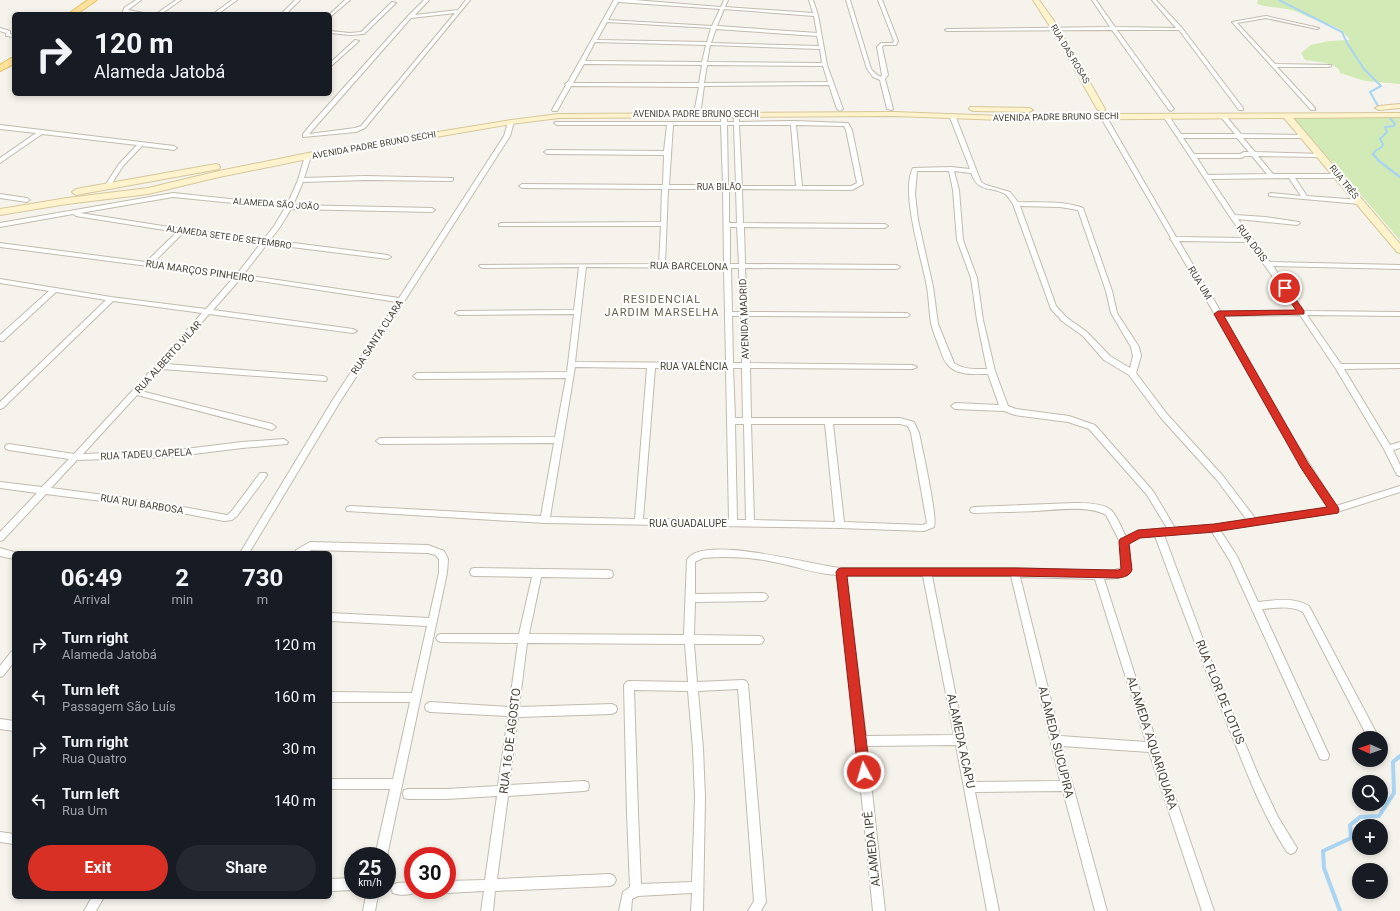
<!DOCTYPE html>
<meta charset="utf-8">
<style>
body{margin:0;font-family:Roboto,sans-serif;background:#242831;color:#f1f3f6;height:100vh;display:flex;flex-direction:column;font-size:15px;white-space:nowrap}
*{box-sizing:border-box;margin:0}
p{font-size:13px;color:#9ea1a6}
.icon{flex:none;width:22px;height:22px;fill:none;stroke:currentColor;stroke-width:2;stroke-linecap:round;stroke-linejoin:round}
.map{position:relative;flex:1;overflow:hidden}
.panel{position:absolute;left:12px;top:551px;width:320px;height:348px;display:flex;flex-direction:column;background:#171b24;border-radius:6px;box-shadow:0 2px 6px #0003}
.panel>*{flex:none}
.guide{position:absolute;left:12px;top:12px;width:320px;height:84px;border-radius:6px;box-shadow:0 2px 6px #0003;background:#171b24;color:#f1f3f6;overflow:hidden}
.needle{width:26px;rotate:272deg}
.buttons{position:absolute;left:1352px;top:731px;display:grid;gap:8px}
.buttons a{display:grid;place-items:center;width:36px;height:36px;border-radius:50%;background:#171b24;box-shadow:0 2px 6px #0003;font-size:20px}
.speed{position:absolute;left:344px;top:847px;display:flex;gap:8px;font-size:20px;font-weight:700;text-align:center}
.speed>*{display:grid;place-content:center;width:52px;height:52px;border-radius:50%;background:#171b24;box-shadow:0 2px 6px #0003;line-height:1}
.speed small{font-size:10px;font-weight:400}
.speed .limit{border:6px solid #d22;background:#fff;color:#111}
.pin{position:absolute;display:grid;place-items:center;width:34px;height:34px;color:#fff;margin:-17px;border:2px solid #fff;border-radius:50%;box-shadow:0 1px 4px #0007}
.me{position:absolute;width:44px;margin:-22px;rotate:354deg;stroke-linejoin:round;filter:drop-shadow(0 0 3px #0008)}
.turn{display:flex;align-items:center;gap:14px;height:84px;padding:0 16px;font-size:18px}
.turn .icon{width:52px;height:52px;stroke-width:2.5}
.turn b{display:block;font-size:28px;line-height:34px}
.eta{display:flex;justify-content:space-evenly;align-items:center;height:68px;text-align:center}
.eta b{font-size:24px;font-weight:700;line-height:28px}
.button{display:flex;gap:8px;margin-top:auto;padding:8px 16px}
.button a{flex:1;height:46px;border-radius:24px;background:#d93025;color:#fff;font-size:16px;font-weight:700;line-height:46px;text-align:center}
.button a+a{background:#242831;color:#f1f3f6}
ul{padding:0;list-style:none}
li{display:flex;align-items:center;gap:12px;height:52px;padding:0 16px}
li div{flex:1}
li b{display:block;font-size:15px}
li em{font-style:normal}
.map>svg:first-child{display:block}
.green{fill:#d2eab5}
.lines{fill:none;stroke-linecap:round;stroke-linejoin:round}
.stream-far2{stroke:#a9d4f2;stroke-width:2}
.stream-far1{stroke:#a9d4f2;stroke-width:2.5}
.stream{stroke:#a9d4f2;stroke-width:4}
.street-casing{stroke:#c2bbae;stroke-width:2}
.secondary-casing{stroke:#d6c79b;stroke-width:2}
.primary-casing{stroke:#e6c16a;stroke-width:2}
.street{fill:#fff;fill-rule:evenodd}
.secondary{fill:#fff3cd;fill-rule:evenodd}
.primary{fill:#ffe39c;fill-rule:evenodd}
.route{fill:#d93025;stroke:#8d1f18}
.labels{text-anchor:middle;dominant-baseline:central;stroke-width:4;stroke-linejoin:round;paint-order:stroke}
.far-street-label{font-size:9px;fill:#4b4439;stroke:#fff}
.street-label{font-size:10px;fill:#4b4439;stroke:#fff}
.neighbourhood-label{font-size:11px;letter-spacing:1px;fill:#6e6250;stroke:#fff}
.near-street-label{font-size:12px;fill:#4b4439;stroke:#fff}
</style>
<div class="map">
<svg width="1400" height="911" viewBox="0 0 1400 911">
<rect width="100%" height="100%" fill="#f6f3ec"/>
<g class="green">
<path d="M1258,0H1400V84L1365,81L1340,73L1338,68L1326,63L1305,60L1301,53L1311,45L1329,41L1350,40C1340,25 1327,24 1311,18C1305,16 1300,12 1294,11C1281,7 1269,8 1257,4Z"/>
<polygon points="1292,116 1400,117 1400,240"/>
</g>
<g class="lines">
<g class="stream-far2">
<polyline points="1279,0 1342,32 1347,43 1364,69 1381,86 1370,92 1378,106"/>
<polyline points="1373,155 1375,151 1382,147 1383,144 1380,139 1387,132 1385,127 1394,126 1395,124 1389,117"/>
</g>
<polyline class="stream-far1" points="1373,154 1379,161 1400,177"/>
<polyline class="stream" points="1340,911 1324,868 1323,851 1351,838 1350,825 1360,817 1379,816 1394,793 1393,762 1400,756"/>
<defs>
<g id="street">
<polygon points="136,0 141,0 128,10 149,14 123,12 124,8"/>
<polygon points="176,0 181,0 161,14 156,14"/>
<polygon points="232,0 237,0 218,14 213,14"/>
<polygon points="295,0 300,0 286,14 281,14"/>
<polygon points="345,0 350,0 330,17 330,14"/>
<path d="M424,0H429L415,15L458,10L466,0H470L365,128L356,132L303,137V134L312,123L408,16ZM455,13L361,126L355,128L309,134L411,18Z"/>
<path d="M614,0H634L721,7L724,0H728L725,7L813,13L809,0H813L818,15L827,65L843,109L840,111L837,109L829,85L704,86L701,108L698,110L695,108L699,87L571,86L557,111H553L552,110L566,85L565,84L568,82ZM618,2L720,9L712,26L608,20ZM724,9L814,16L817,33L717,26ZM607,22L711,28L707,42L597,40ZM716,29L817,36L819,46L711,43ZM595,42L706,45L702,62L585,61ZM710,45L820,49L822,63L707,62ZM584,64L702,65L699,83H573ZM707,65L823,66L828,82L704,83Z"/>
<polygon points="846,0 850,0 871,69 877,75 881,77 882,75 877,47 881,43 893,43 894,41 878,0 882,0 898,41 896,45 884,45 882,47 888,75 885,79 893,109 892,110 887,109 880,80 873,77 867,69"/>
<polygon points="1092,0 1096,0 1115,27 1176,28 1152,0 1156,0 1182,28 1243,108 1243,110 1239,110 1179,30 1117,30 1174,109 1171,111 1169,110 1112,30 947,31 945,30 947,29 1110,27"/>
<polygon points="392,2 396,3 364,34 350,35 330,33 330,31 350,33 361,32"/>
<polygon points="1266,16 1319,28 1317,29 1266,18 1237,23 1275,64 1331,65 1331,66 1329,67 1277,67 1315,108 1315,110 1311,110 1232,22"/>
<polygon points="0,28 10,31 10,34 14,35 14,37 6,36 6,33 0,31"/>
<polygon points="355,40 359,41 330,67 330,63"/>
<path d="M736,112L739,114V122L793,121L848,123L852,130L863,184L852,190L742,189L743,223L885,224L888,226L885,228L744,227L745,264L897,265L900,267L897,269L745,268L747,312L907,313L910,315L907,317L748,316L750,363L913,365L917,367L913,369L750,368L751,418H900L914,422L919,433C922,447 938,519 934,527L924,531L840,528L545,523L347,511L346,509L347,507L350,506L541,516L554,443L380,444L376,441L380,438L555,437L566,378L417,379L413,376L417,373L567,372L574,314L458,315L455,313L458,311L574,310L579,267L482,268L479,266L480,265L659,264L661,226H499V224L501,223L661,222L662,189L522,188L519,186L522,184L663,185L664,155L547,154L544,152L547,150L664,151L667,125H557L554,123L555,122H721V118L724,116L727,118V122H734L733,114ZM673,125H721L723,185H669ZM727,125H734L736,186L728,185ZM739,125H791L796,186H742ZM796,125L844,126L846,130L857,183L851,186H802ZM668,189H723L724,264H665ZM729,189H736L737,223H729ZM730,227H737L739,264H730ZM586,267L724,268L726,363L575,362ZM731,268H739L740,312H732ZM732,316H741L742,363H733ZM575,367L647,368L635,519L550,517ZM655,368H726L729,520L643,519ZM733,368H742L743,418H735ZM735,424H744L746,520H737ZM751,424H825L835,522L754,520ZM833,424H900L908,426L911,433L927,523L923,525L844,522Z"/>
<path d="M950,114L955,115L981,182L986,185L1010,192L1018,202C1039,203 1063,200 1083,208L1112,291L1117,313L1139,347L1141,356L1136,373L1167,414L1223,476L1255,518L1328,508C1272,421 1225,329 1172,241L1170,239L1171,238L1100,116L1103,114L1106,116L1176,237L1245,238L1230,217L1163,116L1166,114L1168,115L1181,134H1235L1220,116L1223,114L1225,115L1241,134L1307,135V137L1305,138H1243L1255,152L1323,154V156L1321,157L1258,156L1273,174H1339L1342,176L1339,178H1295L1307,196L1360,200L1363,202L1360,204L1269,196V194L1271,193L1301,196L1289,178L1211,179L1235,215L1265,217L1299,222L1300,223L1297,225L1238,219L1270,262L1400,265V269L1273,266L1304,311L1400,312V316L1307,315L1341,364H1400V368L1344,369L1390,445L1400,442V448L1393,450L1400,465V476L1397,475L1384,449L1336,369L1300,315L1223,316L1292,436L1336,506L1400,486V492L1334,513L1220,530L1237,556L1258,602C1276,600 1293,597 1309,606L1377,734L1378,738H1368L1303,612C1290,605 1275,608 1262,609L1329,755L1328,759L1324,760L1320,759L1230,561L1212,532L1164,535L1210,658L1259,777L1278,817L1297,848L1295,852L1291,854L1287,852C1262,814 1247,773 1230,731C1204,667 1179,602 1155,536L1139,537L1129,544L1131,570L1130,573L1118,578L1104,579L1158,747L1214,911H1202L1149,752L1062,746L1107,911H1095L1063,791L975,792L999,911H987L956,745L867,746L885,911H873L856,741L837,575C815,574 795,566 774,562C751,557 726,556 703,558L695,562V594L763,593L766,594L768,597L766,600L763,601L695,602L694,635L759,636L762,637L764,640L762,643L759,644H694L697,682L743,680L746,681L748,684L766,902L761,911H748L754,901L738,689L698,691L703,749L705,797L703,911H691L692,893L638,896L632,899L631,911H619L623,892L630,887L627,813L624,685L626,682L629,681L688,682L685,644L527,643L519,707L612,704L616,706L617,709L616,712L612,714L518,717L509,785L584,781L588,782L589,786L588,790L584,791L508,796L497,879L610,874L614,876L616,880L614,884L610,886L495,891L493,911H481L484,891L447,893L443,891V890H447V881L485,880L497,796L446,799H408L404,798L403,794L404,790L408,789H446L498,786L508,716L430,712L426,710L425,707L426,704L430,702L509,707L518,643L441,642L438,641L436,638L438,635L441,634H519L532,577L474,576L471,575L470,572L471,569L474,568L609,570L612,571L613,574L612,577L609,578L541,577L529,634L684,635L687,560C701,533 814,566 841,568H1014L1111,571L1122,568L1120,542L1106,515C1089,505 1055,510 1036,511C1015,512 995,512 974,513L971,512L970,510L971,508L974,507L1075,503C1085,503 1105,503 1112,511C1118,518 1122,529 1126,537L1138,531L1167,528L1147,495L1089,429L1068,422L1015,415L1004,411L955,409L951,406L955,403L999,405L988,374C976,374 957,376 948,365C944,361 942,355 940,349C937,341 933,332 931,323C929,311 929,299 927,287C922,259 900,192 913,168L951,167L970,169L949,115ZM1183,138H1237L1249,152H1244L1240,154H1194ZM1245,156H1252L1267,174L1208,175L1197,158H1241ZM917,171H949L953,190L957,240L971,278L977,320L987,369C975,369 964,370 954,363L938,324L933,287L918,220L915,194ZM954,171L971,173C979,194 989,185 1005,194C1008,196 1011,201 1013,204L1051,309L1062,321L1083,336L1104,360L1129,375L1161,418L1217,480L1247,520L1214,525L1175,528L1153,491L1095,425L1069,416L1016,409L1008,406L995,371L983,320L977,278L963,240L959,190ZM1020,206L1060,207L1078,210L1106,291L1111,313L1131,347L1133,356L1130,368L1110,356L1087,332L1066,317L1056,306ZM1179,241L1248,242L1297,311L1221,312ZM846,576H923L954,735L866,736ZM932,576H1011L1060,781L973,782ZM1020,577L1095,579L1146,742L1060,736ZM634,690L688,691L693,749L695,797L692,882L641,884L638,813Z"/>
<path d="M511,120L514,122L510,136L338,405L249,553H240L332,401L397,302L241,278L213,310L353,329L357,331L353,333L209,314L166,364L323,376L326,377L327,379L326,381L162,369L141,391L272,424L276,427L272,430L137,395L83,454L169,451L242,442L284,439L288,442L287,444L242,448L169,457L77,460L51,488L150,501L227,515L231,512L260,473H266L267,475L266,477L237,516L232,520L224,521L150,507L46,494L3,540L0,541V532L37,493L0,488V482L42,487L69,459L9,450L6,449L5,447L6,445L9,444L74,454L157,364L202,313L113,301L3,408L0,409V402L106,300L56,292L3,341H0V335L49,291L0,283V279L111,297L206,309L234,277L0,247V243L146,262L177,232L76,216L73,214L0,227V223L173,193L287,205L298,180L305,156L308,154L311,156L304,178L365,176L453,178V180L451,181L365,180L303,182L293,205L432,208L435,210L432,212L291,209L280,227L270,240L388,255L391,257L388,259L267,244L243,275L399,298L504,136L508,122ZM173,197L285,208L274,226L264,239L182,229L80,213ZM183,233L261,243L237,274L153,263Z"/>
<polygon points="0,125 174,146 177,148 174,150 142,146 123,166 109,188 107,189 104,187 119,164 137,145 42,134 0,163 0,158 36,133 0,129"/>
<polygon points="0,194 27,198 30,200 27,202 0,198"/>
<polygon points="310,542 428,545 444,551 448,559 447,573 387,856 375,856 390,789 330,789 330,779 393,779 410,702 330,702 330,692 412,693 427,626 330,621 330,613 429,618 439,573 439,559 435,555 428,553 311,550 306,553 295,553 296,550"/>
<polygon points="0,548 17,553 14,553 14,559 0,556"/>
<polygon points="14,651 14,662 3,676 0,677 0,666 11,652"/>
<polygon points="0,719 14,721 14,731 0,729"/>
<polygon points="0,832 14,834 14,844 0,842"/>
<polygon points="353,878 353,890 330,891 330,879"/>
<path d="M413,882V890H418L417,892C410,895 400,896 393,893L391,889L393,885L397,883Z"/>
<polygon points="367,890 379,890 375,911 363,911"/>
<polygon points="92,897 104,897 96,911 84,911"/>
</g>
<g id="secondary">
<polygon points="1033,0 1039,0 1059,28 1105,109 1104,111 1101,111 1097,109 1051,28"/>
<polygon points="1400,104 1400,108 1379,110 1375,108 1379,106"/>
<polygon points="970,107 1029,108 1033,110 1029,112 973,111 969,109"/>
<polygon points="894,112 1003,116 1091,114 1400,113 1400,117 1293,118 1400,244 1400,253 1397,252 1284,118 1003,120 894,116 559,118 511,124 308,159 219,177 148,194 67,204 0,215 0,209 67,198 148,188 219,171 308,153 511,120 559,114"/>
<polygon points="216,164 219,165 220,167 219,169 76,195 72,192 76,189"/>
</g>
<g id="primary">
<polygon points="88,0 97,0 77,14 68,14"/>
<polygon points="11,58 14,58 14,64 0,71 0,65"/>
</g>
</defs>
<use href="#street" class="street-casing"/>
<use href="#secondary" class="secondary-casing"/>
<use href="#primary" class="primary-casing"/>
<use href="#street" class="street"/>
<use href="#secondary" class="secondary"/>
<use href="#primary" class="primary"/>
</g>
<path class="route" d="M1285,286L1287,287L1304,311V314L1224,316L1308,463L1338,507L1339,510L1338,513L1214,532L1140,538L1129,544L1132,570C1129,576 1125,577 1118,578L1014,576H847L870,772L869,776L864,777L860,776L858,772L836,572L838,569L841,568H1014L1118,570L1121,569L1119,542L1120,539L1138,530L1214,524L1327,507L1301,468L1214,314L1218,311L1296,310L1281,288Z"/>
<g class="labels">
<g class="far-street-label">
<text transform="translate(1070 54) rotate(59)">RUA DAS ROSAS</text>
<text x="696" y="114">AVENIDA PADRE BRUNO SECHI</text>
<text transform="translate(1056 117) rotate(-1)">AVENIDA PADRE BRUNO SECHI</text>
<text transform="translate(374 145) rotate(-10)">AVENIDA PADRE BRUNO SECHI</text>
<text transform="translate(1344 182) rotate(51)">RUA TRÊS</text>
<text x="719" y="187">RUA BILÃO</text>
<text transform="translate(276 204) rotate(4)">ALAMEDA SÃO JOÃO</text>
<text transform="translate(229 237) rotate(8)">ALAMEDA SETE DE SETEMBRO</text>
</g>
<g class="street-label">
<text transform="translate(1252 243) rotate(53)">RUA DOIS</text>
<text transform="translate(689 266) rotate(1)">RUA BARCELONA</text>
<text transform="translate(200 271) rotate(8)">RUA MARÇOS PINHEIRO</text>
<text transform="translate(1200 283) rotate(59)">RUA UM</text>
<text transform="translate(744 319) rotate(-92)">AVENIDA MADRID</text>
<text transform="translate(377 337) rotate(-57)">RUA SANTA CLARA</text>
<text transform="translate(168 357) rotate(-48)">RUA ALBERTO VILAR</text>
<text x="694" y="366">RUA VALÊNCIA</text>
<text transform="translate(146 454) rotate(-3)">RUA TADEU CAPELA</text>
<text transform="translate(142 504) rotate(9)">RUA RUI BARBOSA</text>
<text x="688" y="523">RUA GUADALUPE</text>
</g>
<g class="neighbourhood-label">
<text x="662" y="299">RESIDENCIAL<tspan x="662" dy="13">JARDIM MARSELHA</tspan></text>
</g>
<g class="near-street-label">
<text transform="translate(1220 692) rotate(68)">RUA FLOR DE LOTUS</text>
<text transform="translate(510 741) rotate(-83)">RUA 16 DE AGOSTO</text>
<text transform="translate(961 741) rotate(78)">ALAMEDA ACAPU</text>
<text transform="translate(1056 742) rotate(76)">ALAMEDA SUCUPIRA</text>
<text transform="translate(1152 743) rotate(72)">ALAMEDA AQUARIQUARA</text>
<text transform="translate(872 849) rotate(-96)">ALAMEDA IPÊ</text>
</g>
</g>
</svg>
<div class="buttons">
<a><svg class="needle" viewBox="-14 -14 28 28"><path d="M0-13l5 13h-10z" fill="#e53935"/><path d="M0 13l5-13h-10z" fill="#9ea1a6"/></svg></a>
<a><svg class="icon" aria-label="search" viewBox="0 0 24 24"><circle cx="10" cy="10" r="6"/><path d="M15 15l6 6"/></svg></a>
<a>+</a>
<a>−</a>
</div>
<div class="speed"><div>25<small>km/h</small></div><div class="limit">30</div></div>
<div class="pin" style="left:1285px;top:288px;background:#d93025"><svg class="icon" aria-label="arrive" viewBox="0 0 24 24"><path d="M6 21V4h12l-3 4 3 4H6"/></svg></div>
<svg class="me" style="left:864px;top:772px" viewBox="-20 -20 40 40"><circle r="17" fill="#d93025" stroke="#fff" stroke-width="3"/><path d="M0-11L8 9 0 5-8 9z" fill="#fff"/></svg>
<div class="guide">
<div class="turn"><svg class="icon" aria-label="right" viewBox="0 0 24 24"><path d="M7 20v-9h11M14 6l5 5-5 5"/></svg><div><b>120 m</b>Alameda Jatobá</div></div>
</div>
<section class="panel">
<div class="eta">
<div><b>06:49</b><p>Arrival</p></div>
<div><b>2</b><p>min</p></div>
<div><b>730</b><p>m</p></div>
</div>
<ul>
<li><svg class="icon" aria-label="right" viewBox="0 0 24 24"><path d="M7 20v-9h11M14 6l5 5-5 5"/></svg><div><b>Turn right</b><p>Alameda Jatobá</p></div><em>120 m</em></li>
<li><svg class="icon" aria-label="left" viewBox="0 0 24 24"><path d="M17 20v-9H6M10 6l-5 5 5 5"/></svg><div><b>Turn left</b><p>Passagem São Luís</p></div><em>160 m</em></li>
<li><svg class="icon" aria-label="right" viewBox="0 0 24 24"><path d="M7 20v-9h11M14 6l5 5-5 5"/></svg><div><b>Turn right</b><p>Rua Quatro</p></div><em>30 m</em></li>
<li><svg class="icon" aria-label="left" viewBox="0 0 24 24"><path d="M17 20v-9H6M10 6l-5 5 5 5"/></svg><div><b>Turn left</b><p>Rua Um</p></div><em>140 m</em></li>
</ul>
<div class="button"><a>Exit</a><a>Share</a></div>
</section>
</div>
